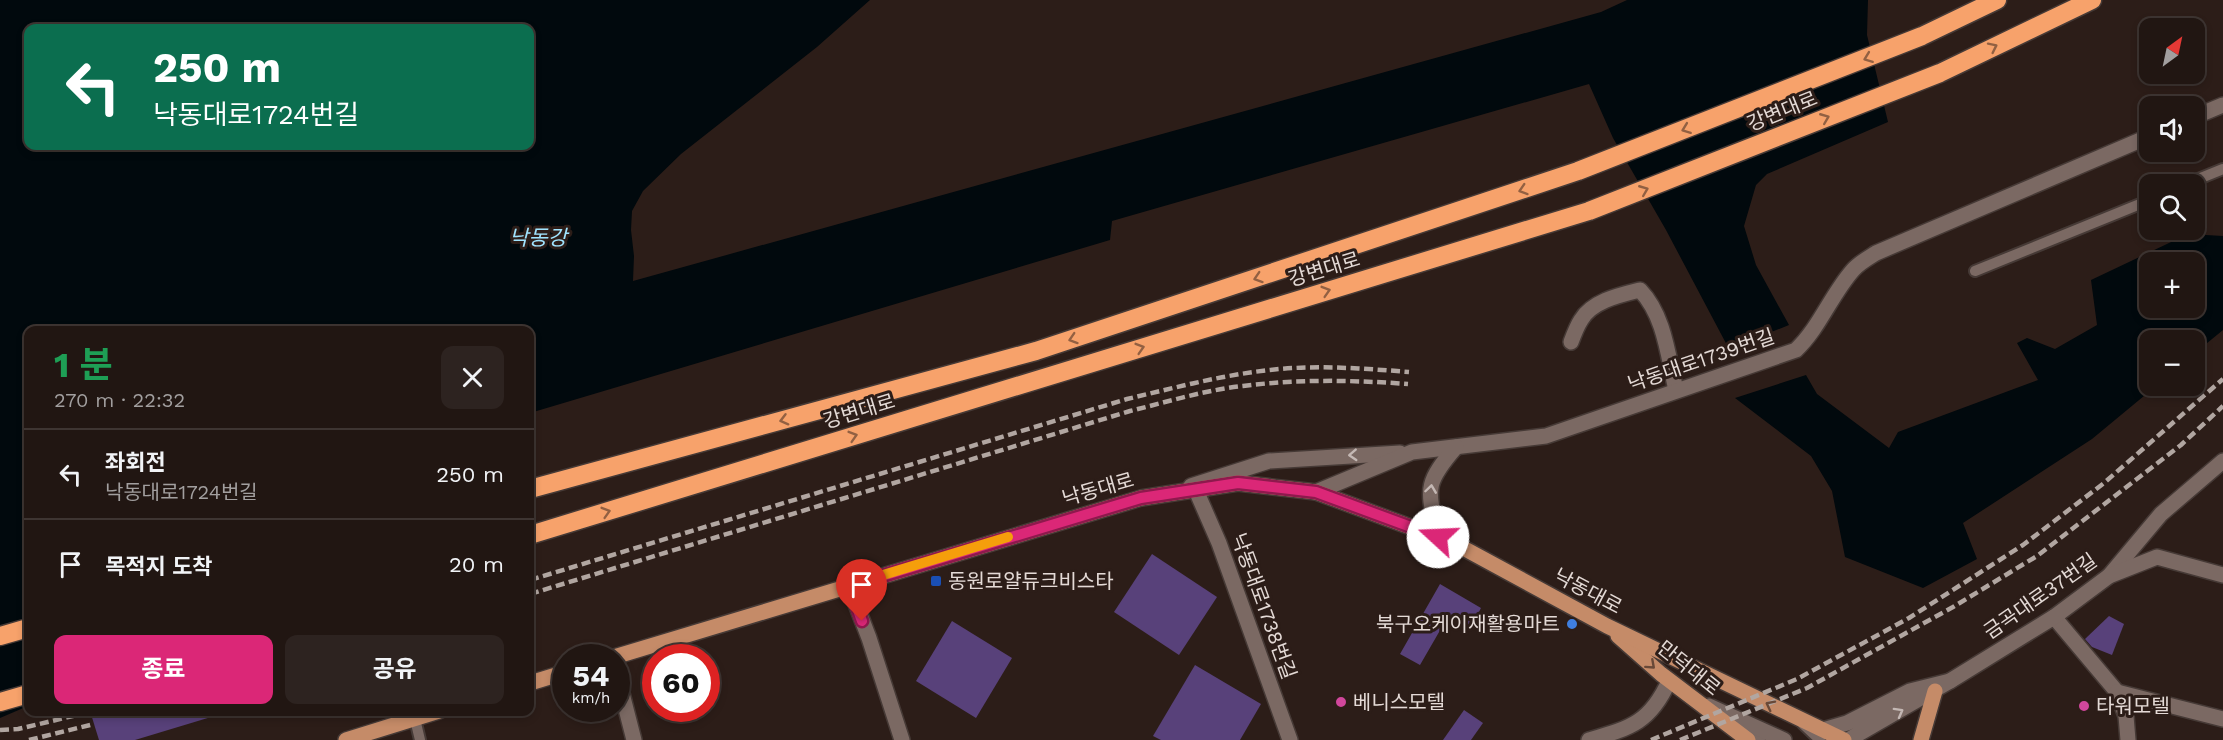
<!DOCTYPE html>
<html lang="ko">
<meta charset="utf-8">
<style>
body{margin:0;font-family:"Work Sans","Noto Sans KR",sans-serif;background:#2d2320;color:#f1f3f6;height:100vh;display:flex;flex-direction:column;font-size:22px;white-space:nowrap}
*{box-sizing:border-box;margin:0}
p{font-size:20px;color:#a29f9f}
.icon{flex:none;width:33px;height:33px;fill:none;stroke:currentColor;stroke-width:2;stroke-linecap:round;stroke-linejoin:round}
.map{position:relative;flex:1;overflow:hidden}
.sheet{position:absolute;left:24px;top:326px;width:510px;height:390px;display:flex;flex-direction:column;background:#211612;border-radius:12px;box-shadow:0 3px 9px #0003,0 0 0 2px #3e3532}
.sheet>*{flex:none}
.banner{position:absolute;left:24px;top:24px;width:510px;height:126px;border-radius:12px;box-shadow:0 3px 9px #0003,0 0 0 2px #3e3532;background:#0b6e4f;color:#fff;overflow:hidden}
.needle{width:39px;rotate:33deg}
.controls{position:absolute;left:2139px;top:18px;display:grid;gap:12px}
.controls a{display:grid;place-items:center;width:66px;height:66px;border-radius:12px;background:#211612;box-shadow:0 3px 9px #0003,0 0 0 2px #3e3532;font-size:30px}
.speed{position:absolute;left:552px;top:644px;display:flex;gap:12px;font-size:30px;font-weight:700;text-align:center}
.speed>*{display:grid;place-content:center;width:78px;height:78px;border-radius:50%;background:#211612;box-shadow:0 3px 9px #0003,0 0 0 2px #3e3532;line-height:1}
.speed small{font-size:15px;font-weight:400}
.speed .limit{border:9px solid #d22;background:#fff;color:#111}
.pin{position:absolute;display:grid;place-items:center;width:51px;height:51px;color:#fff;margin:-62px -26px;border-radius:50% 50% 50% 0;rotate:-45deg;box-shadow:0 0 6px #0007}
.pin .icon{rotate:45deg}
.me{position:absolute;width:66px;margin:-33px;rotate:290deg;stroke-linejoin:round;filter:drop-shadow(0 0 4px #0008)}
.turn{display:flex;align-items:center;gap:21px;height:126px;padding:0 30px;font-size:27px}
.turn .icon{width:78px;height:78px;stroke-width:2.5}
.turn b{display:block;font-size:42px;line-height:51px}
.round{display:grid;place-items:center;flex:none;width:63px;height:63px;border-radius:12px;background:#2d2320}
.summary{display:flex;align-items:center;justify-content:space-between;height:102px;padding:0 30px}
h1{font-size:36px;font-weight:700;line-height:45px;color:#1e9e55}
.primary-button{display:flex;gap:12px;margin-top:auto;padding:12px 30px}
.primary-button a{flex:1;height:69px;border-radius:12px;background:#db2777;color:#fff;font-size:24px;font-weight:700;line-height:69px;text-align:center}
.primary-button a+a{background:#2d2320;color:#f1f3f6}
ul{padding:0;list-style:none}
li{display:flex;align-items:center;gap:18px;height:90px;padding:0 30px;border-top:2px solid #3e3532}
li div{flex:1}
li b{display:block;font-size:22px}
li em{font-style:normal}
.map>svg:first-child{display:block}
.water{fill:#01090d;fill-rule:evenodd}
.building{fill:#58417a}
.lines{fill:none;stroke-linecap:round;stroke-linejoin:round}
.lane-casing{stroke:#463a36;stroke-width:14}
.street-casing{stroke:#463a36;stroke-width:18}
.secondary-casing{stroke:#463a36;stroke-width:18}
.primary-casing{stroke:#463a36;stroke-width:18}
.highway-casing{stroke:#463a36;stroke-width:21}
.lane{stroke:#7b6963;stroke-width:10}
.street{stroke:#7b6963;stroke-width:15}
.secondary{stroke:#7b6963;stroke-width:15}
.primary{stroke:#c58b68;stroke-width:15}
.highway{stroke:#f7a26b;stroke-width:18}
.rail{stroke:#b1a6a1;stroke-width:4.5;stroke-dasharray:9 4.5;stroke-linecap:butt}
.oneway{stroke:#926042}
.oneway2{stroke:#c4b8b4}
.oneway3{stroke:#694938}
.route-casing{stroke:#8e194d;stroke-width:15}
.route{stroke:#db2777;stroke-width:10}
.slow{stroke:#f59e0b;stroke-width:10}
.transit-dot{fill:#1a4fb4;stroke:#2c1d18;stroke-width:2}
.shop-dot{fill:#3f7fe0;stroke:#2c1d18;stroke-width:2}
.hotel-dot{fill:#d1479c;stroke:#2c1d18;stroke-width:2}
.labels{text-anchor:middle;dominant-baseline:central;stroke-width:6;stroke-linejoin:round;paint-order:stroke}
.street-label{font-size:20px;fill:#e4dad6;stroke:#2c1d18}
.poi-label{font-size:20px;fill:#e4dad6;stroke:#2c1d18;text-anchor:start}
.water-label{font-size:21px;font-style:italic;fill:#a1e4fe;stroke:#2c1d18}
</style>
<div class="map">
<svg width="2223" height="740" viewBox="0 0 2223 740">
<rect width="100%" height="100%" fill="#2c1d18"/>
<g class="water">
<path d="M0,0H870L817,47L681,154L643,191L632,211L631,230L634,256L633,281L1601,12L1627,0H1868L1867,35L1888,122L1767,174L1756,185L1744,226L1756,265L1789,325L1729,349L1666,230L1613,138L1589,84L1112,221L1110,240L530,413V330H28V706L0,718ZM28,28H530V146H28Z"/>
<path d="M2188,234L2223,236V330L2195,353L2194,340H2150V386H2156L2092,439L1963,523L1977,559L1923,588L1845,557L1832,491L1811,456L1735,398L1806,375L1817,394L1889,448L1898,432L2038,380L2017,343L2027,338L2055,349L2097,325L2091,280ZM2150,262H2194V308H2150Z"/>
</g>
<g class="building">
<polygon points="1152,554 1217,597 1179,655 1114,612"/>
<polygon points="1440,584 1481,608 1472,625 1446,620 1420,665 1400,654"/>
<polygon points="2109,616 2124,624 2112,655 2092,647 2085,639"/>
<polygon points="952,621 1012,658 976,718 916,681"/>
<polygon points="1195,665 1261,704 1240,740 1161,740 1153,736"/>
<polygon points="1464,710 1483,723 1471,740 1443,740"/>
<polygon points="90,711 220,711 221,714 135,740 99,740"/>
</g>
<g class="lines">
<defs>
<g id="lane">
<polyline points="2186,184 2223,169"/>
<polyline points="1975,271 2150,200"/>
<polyline points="415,719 420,740"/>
<polyline points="1803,724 1820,740"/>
<polyline points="1744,732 1760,740"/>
</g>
<g id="street">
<path d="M1571,342C1574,334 1577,326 1581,320C1592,301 1620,295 1640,290C1665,316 1668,357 1676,390"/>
<polyline points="1195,488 1219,543 1290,740"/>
<polyline points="2109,576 2161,514 2223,461"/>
<polyline points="849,586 869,638 902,740"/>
<polyline points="2054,617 2117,692 2126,716 2128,740"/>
<polyline points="616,670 634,740"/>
<polyline points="2117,692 2223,719"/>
<path d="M1589,740C1630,728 1650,723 1669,681"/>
</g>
<g id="secondary">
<polyline points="2194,117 2223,105"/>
<polyline points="1191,486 1269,461 1400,453"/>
<path d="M1316,492L1412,452L1546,436L1796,350C1820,327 1831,295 1853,270C1859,263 1868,258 1876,253L2150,136"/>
<path d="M1438,537C1428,489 1423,485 1456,447"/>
<polyline points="1950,681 2054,617 2109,576 2157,557 2223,575"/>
<polyline points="1709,706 1784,740"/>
<polyline points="1823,730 1847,723 1910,691 1950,681 1848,740"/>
</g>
<g id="primary">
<polyline points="1618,636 1661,674 1748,740"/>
<polyline points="614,657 1141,498 1238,483 1316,492 1454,543 1607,626 1844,740"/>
<polyline points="530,683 566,672"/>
<polyline points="346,740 439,711"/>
<polyline points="1921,740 1935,691"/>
</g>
<g id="highway">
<polyline points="530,489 1036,351 1578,171 1922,36 1997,0"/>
<polyline points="530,535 1589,211 1940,73 2092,0"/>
<polyline points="0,636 28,628"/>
<polyline points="0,702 28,694"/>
</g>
</defs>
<use href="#lane" class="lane-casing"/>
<use href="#street" class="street-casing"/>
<use href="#secondary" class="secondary-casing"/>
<use href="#primary" class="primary-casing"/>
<use href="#highway" class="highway-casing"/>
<use href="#lane" class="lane"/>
<use href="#street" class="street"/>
<use href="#secondary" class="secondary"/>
<use href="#primary" class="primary"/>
<use href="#highway" class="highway"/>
<g class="rail">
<path d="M530,580L1127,399C1182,386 1237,371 1294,368C1332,366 1371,369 1409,372"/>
<path d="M530,594L1130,411C1167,402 1205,390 1243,386C1298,379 1352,380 1408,384"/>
<polyline points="0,730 18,729 90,712"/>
<polyline points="29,740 94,724"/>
<polyline points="1651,740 1797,679 1909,618 2023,545 2104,483 2223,379"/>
<polyline points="1680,740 1807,688 1953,607 2037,556 2181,445 2223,406"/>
</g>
</g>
<defs><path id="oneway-chevron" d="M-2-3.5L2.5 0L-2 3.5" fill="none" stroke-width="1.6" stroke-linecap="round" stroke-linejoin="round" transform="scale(1.5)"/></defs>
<g class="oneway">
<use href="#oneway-chevron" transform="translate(1993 47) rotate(-26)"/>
<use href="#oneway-chevron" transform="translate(1868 58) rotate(159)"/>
<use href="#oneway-chevron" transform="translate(1825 118) rotate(-22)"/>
<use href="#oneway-chevron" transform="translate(1686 129) rotate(159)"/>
<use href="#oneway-chevron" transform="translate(1523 190) rotate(162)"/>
<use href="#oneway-chevron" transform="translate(1644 190) rotate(-22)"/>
<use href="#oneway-chevron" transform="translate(1258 278) rotate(162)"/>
<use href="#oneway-chevron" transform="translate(1326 291) rotate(-17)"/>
<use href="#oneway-chevron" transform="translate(1073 339) rotate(162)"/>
<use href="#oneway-chevron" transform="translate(1140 348) rotate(-17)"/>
<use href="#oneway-chevron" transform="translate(784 420) rotate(165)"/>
<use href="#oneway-chevron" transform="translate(853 436) rotate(-17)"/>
<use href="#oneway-chevron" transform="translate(606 512) rotate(-17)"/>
</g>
<g class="oneway2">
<use href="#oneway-chevron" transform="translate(1353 455) rotate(177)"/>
<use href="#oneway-chevron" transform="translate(1431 489) rotate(-82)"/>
<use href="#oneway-chevron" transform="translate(1899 712) rotate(-29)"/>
</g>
<g class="oneway3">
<use href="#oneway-chevron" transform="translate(1651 665) rotate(42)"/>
<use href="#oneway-chevron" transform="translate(1770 705) rotate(-153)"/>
</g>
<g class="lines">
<defs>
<polyline id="route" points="862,621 849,586 1141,498 1238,483 1316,492 1438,537"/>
</defs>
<use href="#route" class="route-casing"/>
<use href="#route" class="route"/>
<polyline class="slow" points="883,575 1008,537"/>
</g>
<rect class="transit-dot" x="930" y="575" width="12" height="12" rx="3"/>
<circle class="shop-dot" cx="1572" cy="624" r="6"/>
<g class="hotel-dot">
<circle cx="1341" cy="702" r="6"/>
<circle cx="2084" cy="706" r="6"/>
</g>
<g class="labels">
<g class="street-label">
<text transform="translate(1782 111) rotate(-22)">강변대로</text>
<text transform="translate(1324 269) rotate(-17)">강변대로</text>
<text transform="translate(1701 360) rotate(-19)">낙동대로1739번길</text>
<text transform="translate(859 411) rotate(-17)">강변대로</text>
<text transform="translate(1098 489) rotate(-16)">낙동대로</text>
<text transform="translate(1588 591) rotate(28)">낙동대로</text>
<text transform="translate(2040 596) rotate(-35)">금곡대로37번길</text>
<text transform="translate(1264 606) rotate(70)">낙동대로1738번길</text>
<text transform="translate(1689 668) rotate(39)">만덕대로</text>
</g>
<g class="poi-label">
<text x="948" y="581">동원로얄듀크비스타</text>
<text x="1560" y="624" text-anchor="end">북구오케이재활용마트</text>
<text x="1353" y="702">베니스모텔</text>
<text x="2096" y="706">타워모텔</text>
</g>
<g class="water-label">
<text x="538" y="237">낙동강</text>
</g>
</g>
</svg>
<div class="controls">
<a><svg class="needle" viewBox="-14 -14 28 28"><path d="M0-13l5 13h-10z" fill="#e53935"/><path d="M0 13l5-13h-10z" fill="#a29f9f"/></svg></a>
<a><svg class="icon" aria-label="sound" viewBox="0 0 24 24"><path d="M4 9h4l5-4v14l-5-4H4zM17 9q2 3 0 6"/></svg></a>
<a><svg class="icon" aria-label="search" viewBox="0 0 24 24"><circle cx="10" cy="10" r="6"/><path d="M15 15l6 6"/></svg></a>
<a>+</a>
<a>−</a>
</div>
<div class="speed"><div>54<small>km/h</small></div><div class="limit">60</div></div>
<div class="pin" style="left:862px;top:621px;background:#d93025"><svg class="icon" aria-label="arrive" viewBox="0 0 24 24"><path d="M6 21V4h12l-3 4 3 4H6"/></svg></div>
<svg class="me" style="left:1438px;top:537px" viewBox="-20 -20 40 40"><circle r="19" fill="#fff"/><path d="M0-13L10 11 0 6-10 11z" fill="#db2777"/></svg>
<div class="banner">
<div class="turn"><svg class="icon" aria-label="left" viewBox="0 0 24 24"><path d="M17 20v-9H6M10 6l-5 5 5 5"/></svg><div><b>250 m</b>낙동대로1724번길</div></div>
</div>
<section class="sheet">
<div class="summary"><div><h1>1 분</h1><p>270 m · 22:32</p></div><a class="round"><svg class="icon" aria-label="close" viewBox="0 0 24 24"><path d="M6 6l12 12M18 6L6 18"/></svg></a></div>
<ul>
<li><svg class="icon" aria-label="left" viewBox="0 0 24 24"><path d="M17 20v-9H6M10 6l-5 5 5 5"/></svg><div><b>좌회전</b><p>낙동대로1724번길</p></div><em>250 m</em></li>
<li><svg class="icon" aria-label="arrive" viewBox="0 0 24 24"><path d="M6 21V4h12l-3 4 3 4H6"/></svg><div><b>목적지 도착</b></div><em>20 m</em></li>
</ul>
<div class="primary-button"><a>종료</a><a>공유</a></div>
</section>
</div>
